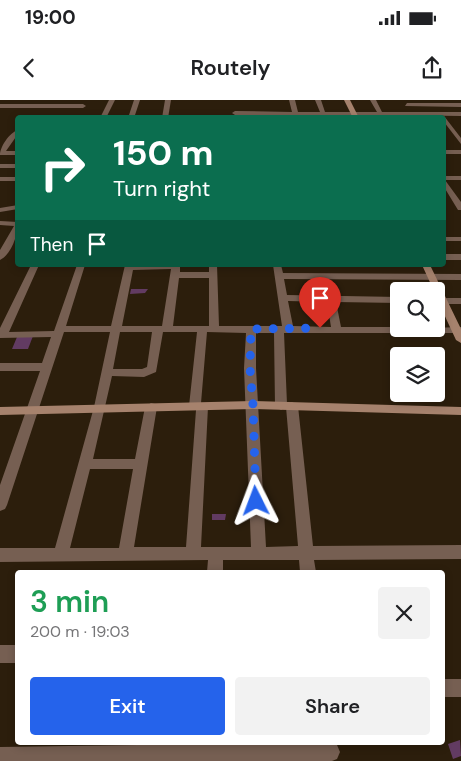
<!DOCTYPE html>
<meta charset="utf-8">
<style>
body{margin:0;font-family:"DM Sans",sans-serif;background:#f2f2f2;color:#202124;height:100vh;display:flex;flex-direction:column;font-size:19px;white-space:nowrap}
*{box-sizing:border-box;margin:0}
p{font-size:16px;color:#757577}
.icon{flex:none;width:28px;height:28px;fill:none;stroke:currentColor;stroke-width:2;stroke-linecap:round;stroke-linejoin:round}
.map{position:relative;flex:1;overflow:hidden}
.side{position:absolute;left:15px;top:470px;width:430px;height:175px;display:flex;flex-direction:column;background:#fff;border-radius:5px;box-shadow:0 2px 8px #0003}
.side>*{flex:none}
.guide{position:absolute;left:15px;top:15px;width:431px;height:152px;border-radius:5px;box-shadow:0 2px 8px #0003;background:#0b6e4f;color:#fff;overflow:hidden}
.controls{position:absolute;left:390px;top:182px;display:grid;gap:10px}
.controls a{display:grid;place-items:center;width:55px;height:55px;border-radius:5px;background:#fff;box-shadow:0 2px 8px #0003;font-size:25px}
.pin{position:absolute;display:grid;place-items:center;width:42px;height:42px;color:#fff;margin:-51px -21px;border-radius:50% 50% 50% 0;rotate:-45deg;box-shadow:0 0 5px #0007}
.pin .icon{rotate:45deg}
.me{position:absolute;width:55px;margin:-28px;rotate:357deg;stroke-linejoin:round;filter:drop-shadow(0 0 4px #0008)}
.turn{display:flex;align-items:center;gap:18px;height:105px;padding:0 15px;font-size:22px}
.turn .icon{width:65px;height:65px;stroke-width:2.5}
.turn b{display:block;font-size:35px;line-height:42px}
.then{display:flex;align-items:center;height:48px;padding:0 15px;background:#0003;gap:10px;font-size:19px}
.round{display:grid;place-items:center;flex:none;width:52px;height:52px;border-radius:5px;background:#f2f2f2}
.headline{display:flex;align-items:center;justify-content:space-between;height:85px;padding:0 15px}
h1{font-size:30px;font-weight:600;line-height:38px;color:#1e9e55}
.action{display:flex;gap:10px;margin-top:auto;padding:10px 15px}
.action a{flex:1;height:58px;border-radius:5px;background:#2563eb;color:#fff;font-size:20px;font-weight:600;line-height:58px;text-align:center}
.action a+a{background:#f2f2f2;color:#202124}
.status{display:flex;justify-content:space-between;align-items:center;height:35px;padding:0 25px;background:#fff;direction:ltr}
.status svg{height:14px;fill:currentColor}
header{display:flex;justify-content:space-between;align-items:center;height:65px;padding:0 15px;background:#fff;font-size:22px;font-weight:600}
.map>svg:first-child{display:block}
.building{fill:#623b62}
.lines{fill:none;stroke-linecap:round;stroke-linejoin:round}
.street{fill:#765f52;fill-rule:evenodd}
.secondary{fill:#a6826d;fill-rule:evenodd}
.route{stroke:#2563eb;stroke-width:9;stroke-dasharray:0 16.2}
</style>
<div class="status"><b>19:00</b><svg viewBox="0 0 49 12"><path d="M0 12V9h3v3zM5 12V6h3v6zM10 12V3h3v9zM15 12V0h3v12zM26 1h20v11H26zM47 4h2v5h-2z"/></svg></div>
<header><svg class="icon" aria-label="back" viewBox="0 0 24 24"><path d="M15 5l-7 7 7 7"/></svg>Routely<svg class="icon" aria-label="share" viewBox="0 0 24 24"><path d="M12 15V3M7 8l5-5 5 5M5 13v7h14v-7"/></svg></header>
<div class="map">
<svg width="461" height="661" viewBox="0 0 461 661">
<rect width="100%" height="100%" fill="#2c1e0c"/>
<g class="building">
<polygon points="131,189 148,189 145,193 130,194"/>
<polygon points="33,236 28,249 12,249 17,237"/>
<polygon points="212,414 226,414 225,420 212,420"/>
<polygon points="460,640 461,656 453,659 448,644"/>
</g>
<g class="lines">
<g class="street">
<polygon points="109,0 115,0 106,18 100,18"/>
<polygon points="134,0 140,0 134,18 128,18"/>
<polygon points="165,0 171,0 168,18 162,18"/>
<polygon points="289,0 295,0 298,12 320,12 315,0 321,0 325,12 377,12 370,0 376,0 382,12 461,12 461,16 384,15 386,18 380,18 379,15 327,15 328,18 322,18 321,15 299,15 300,18 294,18 293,15 235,15 232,13 235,11 292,12"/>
<polygon points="407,3 461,3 461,7 405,6"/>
<polygon points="0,4 83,4 86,6 83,8 0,8"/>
<polygon points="444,16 461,38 461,44 444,22 444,18 441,18"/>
<path d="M18,30V34L6,51H18V55H0C0,47 9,33 18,30Z"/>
<rect x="444" y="50" width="17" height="4"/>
<rect x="0" y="64" width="18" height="4"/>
<polygon points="444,76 461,76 461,80 445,80 461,102 461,110 458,110 444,87"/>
<rect x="0" y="77" width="18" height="4"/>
<polygon points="18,105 18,109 0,112 0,108"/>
<path d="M0,121L18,122C18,134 12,154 0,160V150L14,126L0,125Z"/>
<rect x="444" y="137" width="17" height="4"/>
<rect x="444" y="154" width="17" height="6"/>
<path d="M31,165H39L9,232L54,231L77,165H85L66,226H111L125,165H180V172H209V165H217L219,226H282L273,165H281L283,173L461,174V180L284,179L287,195L399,197V203L336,202L341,227H399V229L461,227V233H284L287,304L292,302L298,306L313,446L461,445V459L314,460L316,472H300L299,460H223V472H207L208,460L0,462V448H55L94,307L110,232H64L7,405L5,409L0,411V385L40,271H0V263H42L51,237L0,238V228ZM171,169L162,226H122L133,170ZM179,178H209V226H173ZM288,201L327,202L331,227L293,226ZM120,232H152L147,267L142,269H113ZM163,232H197L189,306L191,309L196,310L186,447H134L157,307L155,304L151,303L145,307L135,359H93L112,276L144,277L156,272ZM207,232L246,233L244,268L251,447H201L208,307L206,304L201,303ZM256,233H274L275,306L281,310L286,307L298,446L266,447L256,268ZM90,369H133L119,448H70Z"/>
<rect x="436" y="198" width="25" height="6"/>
<rect x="0" y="545" width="18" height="18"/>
<rect x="442" y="579" width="19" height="18"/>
<polygon points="331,642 337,645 340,652 337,659 332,661 0,661 0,647"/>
</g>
<g class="secondary">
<polygon points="344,0 350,0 359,18 353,18"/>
<polygon points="422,165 430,165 461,229 461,243 456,240 436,197 436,191 434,191"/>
<polygon points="253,301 461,307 461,315 253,309 0,315 0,307"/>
</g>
</g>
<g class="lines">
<polyline class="route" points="256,401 253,305 250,268 251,229 320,228"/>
</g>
</svg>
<div class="controls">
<a><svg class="icon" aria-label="search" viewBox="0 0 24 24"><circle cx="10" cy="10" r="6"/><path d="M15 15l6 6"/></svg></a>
<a><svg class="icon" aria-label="layers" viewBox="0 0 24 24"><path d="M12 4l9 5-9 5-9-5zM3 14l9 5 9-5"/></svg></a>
</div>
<div class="pin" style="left:320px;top:228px;background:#d93025"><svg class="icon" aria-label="arrive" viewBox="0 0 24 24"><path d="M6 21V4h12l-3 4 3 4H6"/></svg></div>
<svg class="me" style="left:256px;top:401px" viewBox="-20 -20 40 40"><path d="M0-17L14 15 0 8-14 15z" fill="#2563eb" stroke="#fff" stroke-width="4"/></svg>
<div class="guide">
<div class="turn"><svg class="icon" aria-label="right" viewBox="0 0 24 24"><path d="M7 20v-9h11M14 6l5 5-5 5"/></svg><div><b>150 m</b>Turn right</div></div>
<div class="then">Then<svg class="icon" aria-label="arrive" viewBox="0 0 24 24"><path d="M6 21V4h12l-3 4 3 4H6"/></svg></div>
</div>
<section class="side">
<div class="headline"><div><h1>3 min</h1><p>200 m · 19:03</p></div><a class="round"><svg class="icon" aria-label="close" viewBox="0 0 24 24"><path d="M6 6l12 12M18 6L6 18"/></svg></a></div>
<div class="action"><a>Exit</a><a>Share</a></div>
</section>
</div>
